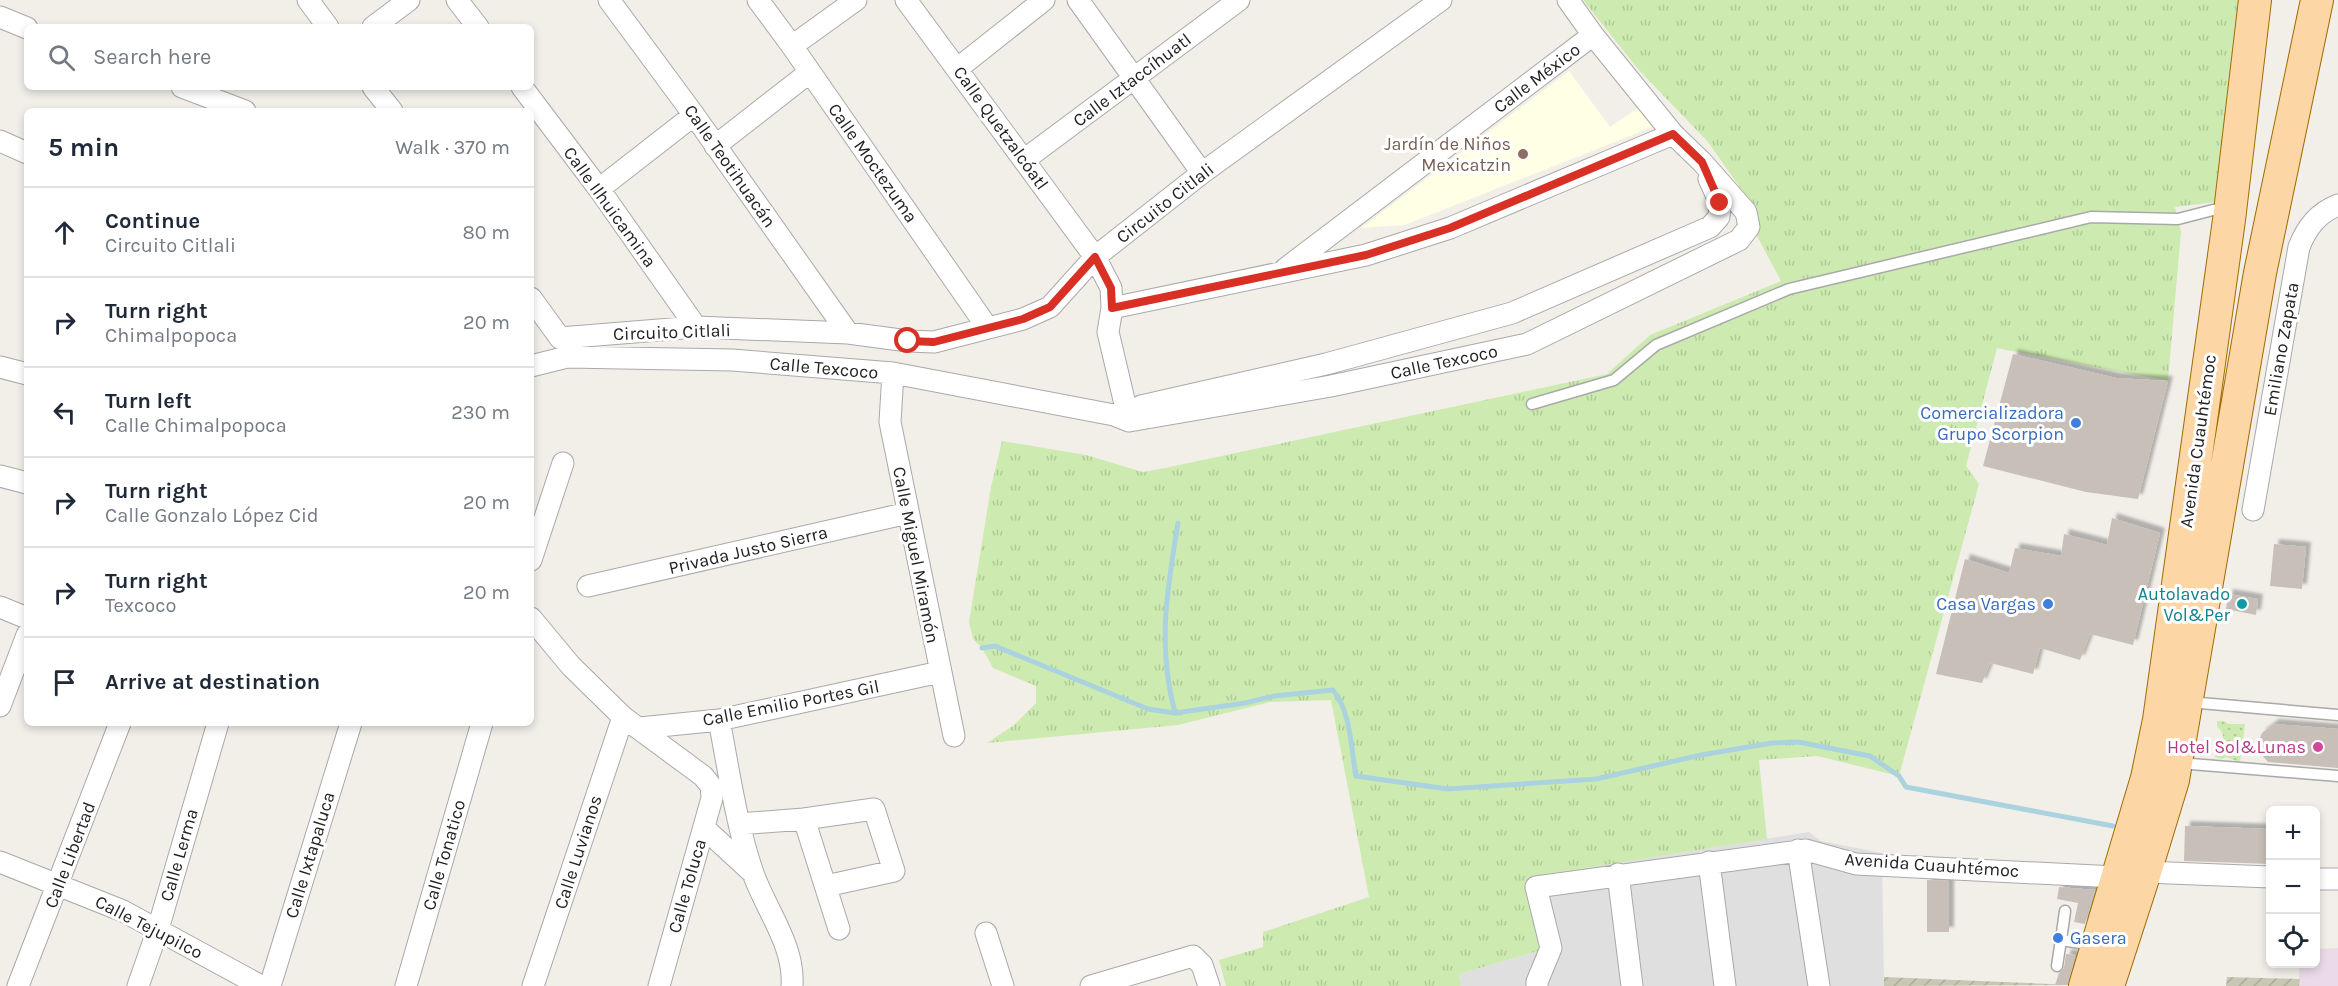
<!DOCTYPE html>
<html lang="en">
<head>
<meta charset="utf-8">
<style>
  body { margin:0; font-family:Karla,sans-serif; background:#f6f6f7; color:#1f2937 }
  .controls { position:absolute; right:18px; bottom:18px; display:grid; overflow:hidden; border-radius:9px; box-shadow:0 3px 9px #0003 }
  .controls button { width:54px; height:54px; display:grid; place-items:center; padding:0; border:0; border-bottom:2px solid #e0e1e3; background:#fff; color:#1f2937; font:30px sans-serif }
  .stop { position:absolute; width:18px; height:18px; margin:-14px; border:4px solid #d93025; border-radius:50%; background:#fff }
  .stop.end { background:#d93025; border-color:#fff; box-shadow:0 2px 6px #0008 }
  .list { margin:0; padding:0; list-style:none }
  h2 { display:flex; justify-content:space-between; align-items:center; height:78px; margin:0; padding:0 24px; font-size:26px }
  h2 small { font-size:20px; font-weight:400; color:#747a83 }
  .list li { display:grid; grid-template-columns:39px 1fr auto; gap:18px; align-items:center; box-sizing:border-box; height:90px; padding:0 24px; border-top:2px solid #e0e1e3 }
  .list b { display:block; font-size:22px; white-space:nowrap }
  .list p { margin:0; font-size:20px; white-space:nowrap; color:#747a83 }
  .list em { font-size:20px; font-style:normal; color:#747a83 }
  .icon { flex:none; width:33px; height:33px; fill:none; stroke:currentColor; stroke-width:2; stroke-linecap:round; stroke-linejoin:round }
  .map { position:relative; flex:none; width:2338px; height:986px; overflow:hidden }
  .search { position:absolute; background:#fff; box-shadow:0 3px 9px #0003; left:24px; top:24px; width:510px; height:66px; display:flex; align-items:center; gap:15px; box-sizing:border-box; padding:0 21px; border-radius:9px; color:#747a83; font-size:22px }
  .panel { position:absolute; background:#fff; box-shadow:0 3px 9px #0003; left:24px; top:108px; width:510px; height:618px; border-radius:9px }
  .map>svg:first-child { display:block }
  .residential { fill:#e0dfdf }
  .industrial { fill:#ebdbe8 }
  .education { fill:#ffffe5 }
  .construction { fill:url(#construction-furrows) }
  .grass { fill:url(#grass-tufts) }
  .garden { fill:url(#garden-dots) }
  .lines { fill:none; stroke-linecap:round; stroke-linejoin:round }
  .stream { stroke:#aad3df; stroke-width:5 }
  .building { fill:#c7bfb8; filter:url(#shadow) }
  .service-casing { stroke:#a9a9a9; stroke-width:13 }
  .minor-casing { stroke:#a9a9a9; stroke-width:23 }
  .primary-casing { stroke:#a06b00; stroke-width:34 }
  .service { stroke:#fff; stroke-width:10 }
  .minor { stroke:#fff; stroke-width:21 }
  .primary { stroke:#fcd6a4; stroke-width:32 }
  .route { stroke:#d93025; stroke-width:8 }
  .education-dot { fill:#8d6e63; stroke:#fff; stroke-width:2 }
  .shop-dot { fill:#3f7fe0; stroke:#fff; stroke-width:2 }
  .culture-dot { fill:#0f9aa8; stroke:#fff; stroke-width:2 }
  .hotel-dot { fill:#d1479c; stroke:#fff; stroke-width:2 }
  .labels { text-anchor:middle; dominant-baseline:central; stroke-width:6; stroke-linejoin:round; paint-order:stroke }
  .street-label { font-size:18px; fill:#222; stroke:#fff }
  .education-label { font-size:18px; fill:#785e54; stroke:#fff; text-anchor:end }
  .shop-label { font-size:18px; fill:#366cbe; stroke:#fff; text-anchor:end }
  .culture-label { font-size:18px; fill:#0d838f; stroke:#fff; text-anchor:end }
  .hotel-label { font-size:18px; fill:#b23c85; stroke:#fff; text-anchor:end }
</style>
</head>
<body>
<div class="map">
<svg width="2338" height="986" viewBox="0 0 2338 986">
  <defs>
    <pattern id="construction-furrows" width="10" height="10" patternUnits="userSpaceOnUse" patternTransform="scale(1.5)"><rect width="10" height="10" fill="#c7c7b4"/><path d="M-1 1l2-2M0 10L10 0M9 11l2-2" fill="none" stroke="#abab9a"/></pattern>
    <pattern id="grass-tufts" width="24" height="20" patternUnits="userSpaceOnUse" patternTransform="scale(1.5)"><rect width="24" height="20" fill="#cdebb0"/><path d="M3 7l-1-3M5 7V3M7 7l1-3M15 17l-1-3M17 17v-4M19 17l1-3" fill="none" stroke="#b0c997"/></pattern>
    <pattern id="garden-dots" width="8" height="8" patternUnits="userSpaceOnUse" patternTransform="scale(1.5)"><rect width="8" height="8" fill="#cdebb0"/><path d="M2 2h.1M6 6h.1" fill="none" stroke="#b0c997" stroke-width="1.8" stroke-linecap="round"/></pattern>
    <filter id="shadow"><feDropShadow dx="5" dy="-5" stdDeviation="1.5" flood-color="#0004"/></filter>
  </defs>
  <rect width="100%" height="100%" fill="#f2efe9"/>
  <!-- residential -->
  <path class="residential" d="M1809,832L1821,841L1882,853L1884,986H1461L1459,974L1546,949L1529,877Z"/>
  <!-- industrial -->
  <path class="industrial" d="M2338,948V986H2299V964H2316V949Z"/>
  <!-- education -->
  <path class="education" d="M1569,71L1610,127L1641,106L1655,126L1405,225L1361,228Z"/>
  <!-- construction -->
  <path class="construction" d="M1884,977L2073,985L1884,986Z
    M2227,977L2300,979L2299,986H2226Z"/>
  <!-- grass -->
  <path class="grass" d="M1583,0H2240L2216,202L2175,207L2181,232L2168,381L1997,348L1966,466L1979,484L1899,776L1817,756L1759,760L1767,839L1529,877L1546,949L1459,974L1461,986H1226L1219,960L1263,947V932L1369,897L1331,700L1270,702L1178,725L987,743L1014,725L1036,703V686L993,668L982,648L973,639L969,622L991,487L1002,441L1086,455L1143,472L1165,468L1607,374L1650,335L1781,281L1757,236L1756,210L1708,142L1638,69Z"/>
  <!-- garden -->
  <path class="garden" d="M2217,721H2224L2229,724H2245L2240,763L2226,757L2221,759L2215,757C2215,750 2223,744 2223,734L2217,726Z"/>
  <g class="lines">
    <!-- stream -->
    <path class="stream" d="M982,648L995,646L1148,709L1175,713L1245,703L1274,696L1333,690C1351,712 1351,749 1356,776L1448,789L1596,779L1701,755L1772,743L1798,742L1870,756L1899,776L1906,787L2113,826
      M1175,713C1157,646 1167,590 1178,523"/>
  </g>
  <!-- building -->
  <path class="building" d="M2013,354L2116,378L2168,381L2138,499L2086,492L1983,466Z
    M2112,518L2160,533L2133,645L2090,634L2080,660L2040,648L2033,674L1990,663L1982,683L1936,674L1965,559L2009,573L2015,548L2061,556L2064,534L2107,545Z
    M2274,544L2306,547L2302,589L2270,586Z
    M2228,594L2258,599L2256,615L2226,609Z
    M2274,724L2338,729V768L2268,762L2261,754L2258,743L2262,733Z
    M2185,826L2271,829V864L2184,861Z
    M1927,880L1949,881V932H1927Z
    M2059,887L2095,890L2085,924L2074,922L2078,903L2057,899Z
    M2066,954L2075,955L2068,985H2055L2059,973L2064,968Z"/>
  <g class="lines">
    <!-- service casing -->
    <g class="service-casing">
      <path id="service" d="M1532,404L1614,380L1656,345L1789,289L2091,217L2178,219L2213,210H2227
        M2189,702L2338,715
        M2179,763L2338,776
        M2065,911L2061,940L2094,945
        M2057,966L2061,940"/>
    </g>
    <!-- minor casing -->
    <g class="minor-casing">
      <path id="minor" d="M308,0L328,27
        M457,0L478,27
        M609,0L694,115L848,333
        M758,0L792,46L987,327
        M906,0L1095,257L1111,288L1112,308
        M1078,0L1202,173
        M0,17L27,28
        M373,27L409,0
        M792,46L856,0
        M957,69L1044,0
        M182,87L245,111
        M373,87L392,111
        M522,87L599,189L696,327
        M0,141L27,153
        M715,146L810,72
        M1024,160L1239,0
        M599,189L694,115
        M1285,269L1593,35
        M531,298L560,338L696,327L848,333L908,341L934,342L1023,319L1050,307L1095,257L1202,173L1441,0
        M531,366L567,357L732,360L893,373L1114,415L1129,421L1331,386L1527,344L1739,240L1749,227L1746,212L1702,162L1673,134L1593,35L1568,0
        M0,367L27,374
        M893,373L890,422L954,736
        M1141,406L1326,364L1512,313L1710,227L1719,217L1720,203L1709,179
        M1129,421L1108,332L1112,308L1366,255L1450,228L1673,134
        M0,476L27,483
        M2253,510L2299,247C2307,227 2318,213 2338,205
        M531,560L563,463
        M588,586L908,513
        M0,607L27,618
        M531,618L571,666L623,717L703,776L711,786L712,798L659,986
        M0,706L27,635
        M719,720C729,771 736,824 753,873C766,910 795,946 792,986
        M640,728L719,720L940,672
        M804,819L839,929
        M739,824L804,819L874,809L894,871L826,886
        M704,828L753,873
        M1798,850L1819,986
        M0,862L123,911L261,986
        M1709,862L1725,986
        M2145,872L2270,877
        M1618,874L1632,986
        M2316,879H2338
        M986,933L1003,986
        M18,986L120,723
        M138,986L158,929L218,723
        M270,986L351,723
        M406,986L482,723
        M533,986L623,717
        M1091,986L1193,956L1202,965L1209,986
        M1537,986V982L1551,948L1536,887L1806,850L1856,864L2116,877"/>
    </g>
    <!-- primary casing -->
    <g class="primary-casing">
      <path id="primary" d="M2085,986L2147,778L2159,720L2229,220L2255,0
        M2108,986L2145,872L2173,780L2260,273L2317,0"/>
    </g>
    <!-- service -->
    <use href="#service" class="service"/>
    <!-- minor -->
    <use href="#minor" class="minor"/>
    <!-- primary -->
    <use href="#primary" class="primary"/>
  </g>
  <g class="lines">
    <!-- route -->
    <path class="route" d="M908,341L934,342L1023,319L1050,307L1095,257L1111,288L1112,308L1366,255L1450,228L1673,134L1702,162L1720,203"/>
  </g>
  <!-- markers -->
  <circle class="education-dot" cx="1523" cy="154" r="6"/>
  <g class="shop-dot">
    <circle cx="2076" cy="423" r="6"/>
    <circle cx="2048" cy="604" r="6"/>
    <circle cx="2058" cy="938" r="6"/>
  </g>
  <circle class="culture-dot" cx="2242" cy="604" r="6"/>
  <circle class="hotel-dot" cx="2318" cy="747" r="6"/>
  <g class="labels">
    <!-- street labels -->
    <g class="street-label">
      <text transform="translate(1537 78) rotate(-37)">Calle México</text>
      <text transform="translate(1132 80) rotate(-37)">Calle Iztaccíhuatl</text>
      <text transform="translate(1001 128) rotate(54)">Calle Quetzalcóatl</text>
      <text transform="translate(873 163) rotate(55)">Calle Moctezuma</text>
      <text transform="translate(730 166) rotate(55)">Calle Teotihuacán</text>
      <text transform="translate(1165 203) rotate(-38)">Circuito Citlali</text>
      <text transform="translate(610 207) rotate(54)">Calle Ilhuicamina</text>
      <text transform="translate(672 332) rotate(-2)">Circuito Citlali</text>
      <text transform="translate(2281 349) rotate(-80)">Emiliano Zapata</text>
      <text transform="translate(1444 362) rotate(-12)">Calle Texcoco</text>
      <text transform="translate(824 368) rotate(5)">Calle Texcoco</text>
      <text transform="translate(2198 441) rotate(-82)">Avenida Cuauhtémoc</text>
      <text transform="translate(748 550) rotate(-13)">Privada Justo Sierra</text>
      <text transform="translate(916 555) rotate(79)">Calle Miguel Miramón</text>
      <text transform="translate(791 703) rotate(-11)">Calle Emilio Portes Gil</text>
      <text transform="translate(578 852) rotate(-72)">Calle Luvianos</text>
      <text transform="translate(70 855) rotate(-69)">Calle Libertad</text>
      <text transform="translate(179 855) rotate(-74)">Calle Lerma</text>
      <text transform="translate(310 855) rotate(-73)">Calle Ixtapaluca</text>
      <text transform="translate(444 855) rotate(-74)">Calle Tonatico</text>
      <text transform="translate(1932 865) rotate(4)">Avenida Cuauhtémoc</text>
      <text transform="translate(687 886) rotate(-74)">Calle Toluca</text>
      <text transform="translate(149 927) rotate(27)">Calle Tejupilco</text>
    </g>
    <!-- education labels -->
    <g class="education-label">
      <text x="1511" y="144">Jardín de Niños<tspan x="1511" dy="21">Mexicatzin</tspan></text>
    </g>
    <!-- shop labels -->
    <g class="shop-label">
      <text x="2064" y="413">Comercializadora<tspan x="2064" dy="21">Grupo Scorpion</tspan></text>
      <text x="2036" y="604">Casa Vargas</text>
      <text x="2070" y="938" text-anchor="start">Gasera</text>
    </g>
    <!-- culture labels -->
    <g class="culture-label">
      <text x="2230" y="594">Autolavado<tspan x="2230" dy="21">Vol&amp;Per</tspan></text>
    </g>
    <!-- hotel labels -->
    <g class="hotel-label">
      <text x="2306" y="747">Hotel Sol&amp;Lunas</text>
    </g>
  </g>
</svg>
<div class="controls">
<button>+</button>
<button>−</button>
<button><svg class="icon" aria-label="locate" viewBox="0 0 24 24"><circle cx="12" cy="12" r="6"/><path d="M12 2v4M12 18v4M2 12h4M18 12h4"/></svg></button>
</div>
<div class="stop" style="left:908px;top:341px"></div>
<div class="stop end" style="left:1720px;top:203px"></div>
<div class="search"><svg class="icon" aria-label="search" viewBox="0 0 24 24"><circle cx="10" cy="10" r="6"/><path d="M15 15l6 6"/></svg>Search here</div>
<section class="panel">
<h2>5 min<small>Walk · 370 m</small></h2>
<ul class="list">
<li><svg class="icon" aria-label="ahead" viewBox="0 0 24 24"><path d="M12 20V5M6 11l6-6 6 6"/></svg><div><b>Continue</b><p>Circuito Citlali</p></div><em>80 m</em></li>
<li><svg class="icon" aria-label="right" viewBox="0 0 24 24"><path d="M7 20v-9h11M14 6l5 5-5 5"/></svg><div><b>Turn right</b><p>Chimalpopoca</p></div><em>20 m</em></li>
<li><svg class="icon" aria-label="left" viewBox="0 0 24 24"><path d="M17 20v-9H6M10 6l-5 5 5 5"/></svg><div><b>Turn left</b><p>Calle Chimalpopoca</p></div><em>230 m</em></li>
<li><svg class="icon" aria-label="right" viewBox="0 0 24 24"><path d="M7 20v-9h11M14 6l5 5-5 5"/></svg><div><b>Turn right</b><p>Calle Gonzalo López Cid</p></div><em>20 m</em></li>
<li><svg class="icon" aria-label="right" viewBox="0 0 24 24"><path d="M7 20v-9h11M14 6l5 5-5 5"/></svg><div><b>Turn right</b><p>Texcoco</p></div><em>20 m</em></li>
<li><svg class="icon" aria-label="arrive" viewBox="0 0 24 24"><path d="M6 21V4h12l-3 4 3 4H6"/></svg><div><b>Arrive at destination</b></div></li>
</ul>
</section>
</div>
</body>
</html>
